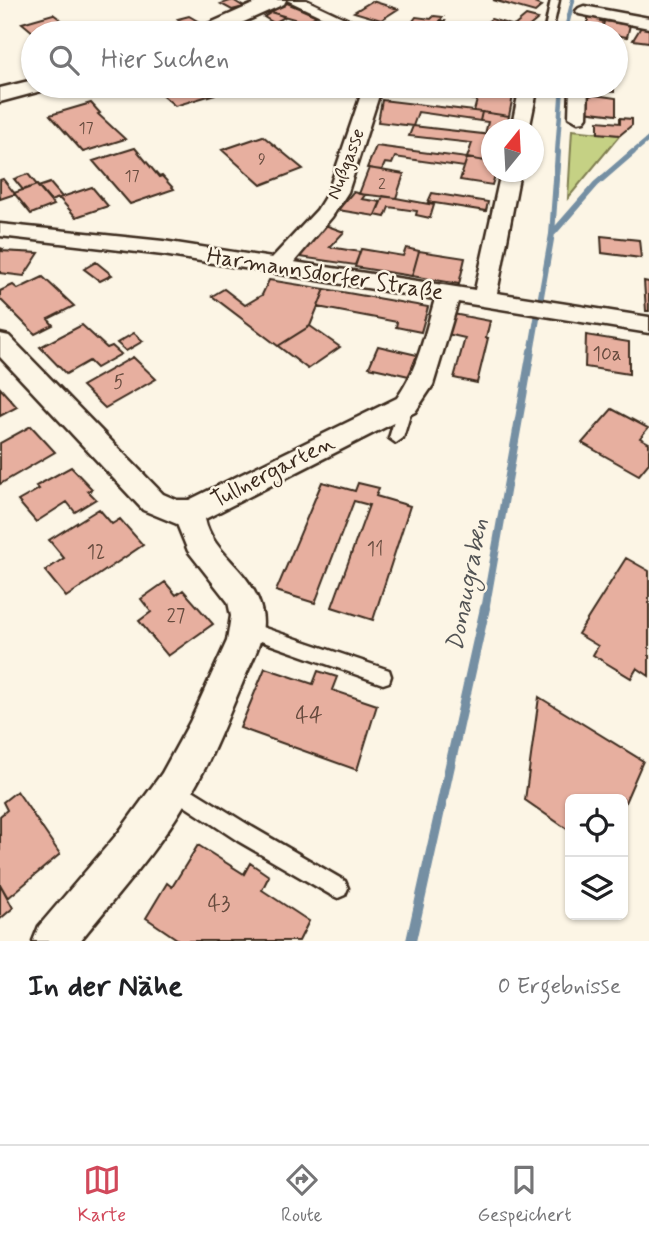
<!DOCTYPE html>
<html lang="de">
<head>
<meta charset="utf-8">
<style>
  body { margin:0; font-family:Mynerve,sans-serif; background:#f2f2f2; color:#202124 }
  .controls { position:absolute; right:21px; bottom:21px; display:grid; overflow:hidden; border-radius:10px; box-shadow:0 2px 5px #0004 }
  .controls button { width:63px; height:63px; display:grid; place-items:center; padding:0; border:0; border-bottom:2px solid #e0e0e0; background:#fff; color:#202124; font:35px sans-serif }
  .compass { position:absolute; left:481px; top:119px; width:63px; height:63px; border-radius:50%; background:#fff; box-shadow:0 2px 5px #0004; rotate:18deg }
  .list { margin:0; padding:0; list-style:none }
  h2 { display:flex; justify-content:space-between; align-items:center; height:91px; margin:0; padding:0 28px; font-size:30px }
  h2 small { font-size:23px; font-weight:400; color:#757577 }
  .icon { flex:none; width:38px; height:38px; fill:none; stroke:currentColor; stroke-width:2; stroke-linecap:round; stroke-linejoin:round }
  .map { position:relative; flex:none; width:649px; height:941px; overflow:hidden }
  .search { position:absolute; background:#fff; box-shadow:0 2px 5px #0004; left:21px; right:21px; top:21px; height:77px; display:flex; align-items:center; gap:18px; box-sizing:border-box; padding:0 24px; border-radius:38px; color:#757577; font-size:26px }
  .sheet { height:203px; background:#fff }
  nav { display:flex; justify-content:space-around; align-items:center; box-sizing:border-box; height:98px; border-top:2px solid #e0e0e0; background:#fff; font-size:19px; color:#757577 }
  nav a { display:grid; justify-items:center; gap:4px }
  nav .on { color:#d1495b }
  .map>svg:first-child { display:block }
  .green { fill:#c5d184; stroke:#807e51; stroke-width:2 }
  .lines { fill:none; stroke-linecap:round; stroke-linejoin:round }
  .stream-far3 { stroke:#758fa3; stroke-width:4.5 }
  .stream-far2 { stroke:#758fa3; stroke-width:6 }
  .stream-far1 { stroke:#758fa3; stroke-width:8 }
  .stream { stroke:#758fa3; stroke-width:10 }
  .building { fill:#e7af9f; stroke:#3b2a1e; stroke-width:2 }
  .service-casing { stroke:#3b2a1e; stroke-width:5 }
  .minor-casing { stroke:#3b2a1e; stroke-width:5 }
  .tertiary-casing { stroke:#3b2a1e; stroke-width:5 }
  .service { fill:#fcf5e5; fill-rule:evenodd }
  .minor { fill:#fcf5e5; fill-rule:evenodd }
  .tertiary { fill:#fcf5e5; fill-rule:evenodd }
  .labels { text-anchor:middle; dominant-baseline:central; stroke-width:5; stroke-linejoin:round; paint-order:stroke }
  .far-number-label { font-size:16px; fill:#664b3e }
  .far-street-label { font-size:19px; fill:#3b2a1e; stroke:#fcf5e5 }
  .number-label { font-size:19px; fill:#664b3e }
  .street-label { font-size:23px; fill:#3b2a1e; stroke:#fcf5e5 }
  .near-number-label { font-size:23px; fill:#664b3e }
  .water-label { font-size:24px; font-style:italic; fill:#535455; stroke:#fcf5e5 }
</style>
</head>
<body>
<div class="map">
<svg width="649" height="941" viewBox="0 0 649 941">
  <rect width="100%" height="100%" fill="#fcf5e5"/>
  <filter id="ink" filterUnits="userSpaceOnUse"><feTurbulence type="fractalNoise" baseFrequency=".0143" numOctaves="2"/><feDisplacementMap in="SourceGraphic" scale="14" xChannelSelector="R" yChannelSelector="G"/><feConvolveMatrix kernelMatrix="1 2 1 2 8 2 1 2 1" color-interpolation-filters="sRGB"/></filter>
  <g filter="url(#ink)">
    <!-- green -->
    <path class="green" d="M572,130L620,135L568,198Z"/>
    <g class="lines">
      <!-- stream-far3 -->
      <path class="stream-far3" d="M565,33L573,0
        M557,154L562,86
        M631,154L649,139"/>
      <!-- stream-far2 -->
      <path class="stream-far2" d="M554,232L596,184L633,152
        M531,353L552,234L558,152"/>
      <!-- stream-far1 -->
      <path class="stream-far1" d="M485,610L531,351"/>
      <!-- stream -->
      <path class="stream" d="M411,941L485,608"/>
    </g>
    <!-- building -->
    <path class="building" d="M233,0L244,7L232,10L221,4Z
      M493,0H535L540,1L536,4L542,6L535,12Z
      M372,1L398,9L381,20L354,12Z
      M287,3L317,16L304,22L270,12Z
      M272,12L285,17L274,23L264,17Z
      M53,14L68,25L34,33L22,23Z
      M588,15L601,17L600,21L604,22L601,33L588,31Z
      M189,16L201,23L190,27L178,19Z
      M434,16L443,17L440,21H445L439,30L410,25L416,17L431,19Z
      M526,16L538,19L526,29L514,26Z
      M491,19L528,30L527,33H503L493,28L487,33H473Z
      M604,21L630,25L627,37L601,33Z
      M301,26L313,33H291L287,30Z
      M641,27L649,28V42L633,40Z
      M152,86H206L215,94L175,106Z
      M418,86L513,96L509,116L474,111L477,100L416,92Z
      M497,86H515L513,96L495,93Z
      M586,86H614V92L586,90Z
      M594,95L616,98V115L584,111V97Z
      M382,100L474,111L482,112L480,121L418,112L413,126L378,122Z
      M91,103L100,113L98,114L125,139L83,152L50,115Z
      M482,112L509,116L506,130H491V135L485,134L488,122L480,121Z
      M620,118L632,119V125L620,135L598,133V121L620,123Z
      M413,126L491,135V162L467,158L472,143L409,136Z
      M263,136L303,169L261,185L222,150Z
      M376,146L467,158L464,167L395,157L392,164L385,163L382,170L367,168Z
      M135,148L159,177L162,176L174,189L130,204L93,161Z
      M467,158L491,162V172H496L492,185L460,180Z
      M369,168L404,174L396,198L359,194Z
      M28,174L37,185L23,190L14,179Z
      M3,179L15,194L0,199V180Z
      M50,183L62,197L50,201L38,187Z
      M37,185L54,205L31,214L14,193Z
      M92,187L108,206L76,217L59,198Z
      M353,192L365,195L362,199L381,202L375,216L338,210Z
      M432,193L488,202L486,211L428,202Z
      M383,196L396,198L434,205L430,218L416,215L417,211L389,207L385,217L375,215Z
      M325,225L344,232L330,247L360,252L355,265L300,257L306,245Z
      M601,236L639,240L641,258L602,253Z
      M0,248L3,249L1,251L39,253L24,276L0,273Z
      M406,248L419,251L412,276L355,267L361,249L403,256Z
      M419,251L465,258L459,284L412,276Z
      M96,262L112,275L100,281L84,269Z
      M43,277L74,306L48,319L53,325L35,334L0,299V291L13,285L18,289Z
      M269,280L325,289L310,326L278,346L212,296L224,289L245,305L262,295Z
      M644,281L649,282V311H646Z
      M325,289L428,307L421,332L396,327L397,322L318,307Z
      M453,314L490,321L486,338H488L477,383L454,378L465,338L447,334Z
      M82,325L107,348L112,346L121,354L96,368L89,361L66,374L40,347Z
      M310,326L340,347L308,369L278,346Z
      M134,333L143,341L126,351L117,343Z
      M586,335L629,342V374L585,367Z
      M378,346L417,355L409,376L369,367Z
      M133,357L156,379L105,408L82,386Z
      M0,388L17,407L0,416Z
      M612,409L648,428L640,438L649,443V463L639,475L582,443Z
      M31,426L55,452L0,484V443Z
      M71,467L92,489L88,491L96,499L75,512L67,502L36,522L18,501L39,489L36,486Z
      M322,482L355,491L358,483L379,488L376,496L410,506L373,620L332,607L369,505L354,501L315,603L276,591Z
      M99,509L112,524L120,519L143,545L66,597L45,571L64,558L49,540Z
      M626,558L649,571V676L637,668L631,678L593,655L598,646L578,634Z
      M165,582L176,595L183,590L213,624L168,656L139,621L151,612L141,599Z
      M265,668L313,684L318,671L337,677L332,690L377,705L357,770L240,728Z
      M539,697L643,761L623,807V799H570V831L525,800Z
      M17,791L60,854L8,898L0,884V816L7,810L3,802Z
      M198,845L244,874L250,863L269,876L262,890L309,921L299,941H180L146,918L167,883L172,887Z
      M0,884L13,908L0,919Z"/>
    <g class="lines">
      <!-- service casing -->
      <g class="service-casing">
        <path id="service" d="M551,0H559L552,33H544Z
          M69,86H78L85,93L78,95Z
          M406,400L413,405L403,438L396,443L389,438L399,405Z
          M247,622L383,668L389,670L391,676L389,682L383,684L241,634L239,629L241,624Z
          M175,779L252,827L345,881L348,888L345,895L338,898L331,895L238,841L168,795L166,788L168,781Z"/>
      </g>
      <!-- minor casing -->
      <g class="minor-casing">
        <path id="minor" d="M287,0H306L376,33H356Z
          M584,6L649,18V28L579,14L576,11L579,8Z
          M364,86H382L348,192L332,217L294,262L475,290L501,172H520L497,293L649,317V333L458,302L433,385L415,412L205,519C212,555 254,570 262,613C267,637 251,662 242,684C225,723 210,764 187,800C157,851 117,895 80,941H33L39,926L119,832L162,773L190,722L227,641L231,616L228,602L188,551L177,524L143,510L0,357V334L9,336L163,494L177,500H189L397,398C418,369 425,333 435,299L163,255L0,236V224L163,241L272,258L317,210L328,192Z
          M520,86H538L529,130H511Z
          M570,86H588L587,117L584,121L578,122L569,117Z"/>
      </g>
      <!-- tertiary casing -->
      <g class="tertiary-casing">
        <path id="tertiary" d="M262,0H286L284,4L219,33H194L197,29Z
          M33,80V86H44L41,91L0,102V88Z"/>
      </g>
      <!-- service -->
      <use href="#service" class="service"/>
      <!-- minor -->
      <use href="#minor" class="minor"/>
      <!-- tertiary -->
      <use href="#tertiary" class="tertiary"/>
    </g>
  </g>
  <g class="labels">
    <!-- far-number labels -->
    <g class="far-number-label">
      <text x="86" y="128">17</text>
      <text x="262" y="159">9</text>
      <text x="132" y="176">17</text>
      <text x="382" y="184">2</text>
    </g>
    <!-- far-street labels -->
    <g class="far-street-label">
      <text transform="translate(346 164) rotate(-69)">Nußgasse</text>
    </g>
    <!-- number labels -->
    <g class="number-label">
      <text x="607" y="354">10a</text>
      <text x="119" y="382">5</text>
      <text x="375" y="549">11</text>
      <text x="96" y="552">12</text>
      <text x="176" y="616">27</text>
    </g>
    <!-- street labels -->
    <g class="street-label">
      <text transform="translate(325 275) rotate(9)">Harmannsdorfer Straße</text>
      <text transform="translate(273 472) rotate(-27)">Tullnergarten</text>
    </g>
    <!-- near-number labels -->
    <g class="near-number-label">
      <text x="309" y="716">44</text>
      <text x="219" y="904">43</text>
    </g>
    <!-- water labels -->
    <g class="water-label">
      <text transform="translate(468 585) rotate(-79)">Donaugraben</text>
    </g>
  </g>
</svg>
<div class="controls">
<button><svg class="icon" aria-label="locate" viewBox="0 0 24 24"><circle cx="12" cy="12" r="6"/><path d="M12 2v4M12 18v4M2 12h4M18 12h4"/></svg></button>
<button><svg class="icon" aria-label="layers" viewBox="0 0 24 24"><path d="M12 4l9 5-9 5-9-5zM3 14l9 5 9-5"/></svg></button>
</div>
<svg class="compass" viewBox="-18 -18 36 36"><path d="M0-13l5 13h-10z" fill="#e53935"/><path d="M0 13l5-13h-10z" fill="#757577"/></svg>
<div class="search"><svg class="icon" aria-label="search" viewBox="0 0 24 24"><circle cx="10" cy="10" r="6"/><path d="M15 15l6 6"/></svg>Hier suchen</div>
</div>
<section class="sheet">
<h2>In der Nähe<small>0 Ergebnisse</small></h2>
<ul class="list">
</ul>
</section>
<nav>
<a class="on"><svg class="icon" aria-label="map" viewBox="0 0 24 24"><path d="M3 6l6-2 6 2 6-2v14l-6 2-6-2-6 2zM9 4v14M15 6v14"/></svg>Karte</a>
<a><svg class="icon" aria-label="directions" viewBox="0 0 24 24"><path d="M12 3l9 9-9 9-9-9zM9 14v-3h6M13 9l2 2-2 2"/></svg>Route</a>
<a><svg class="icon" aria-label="saved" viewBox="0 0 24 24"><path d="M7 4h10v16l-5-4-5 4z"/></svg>Gespeichert</a>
</nav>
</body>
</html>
